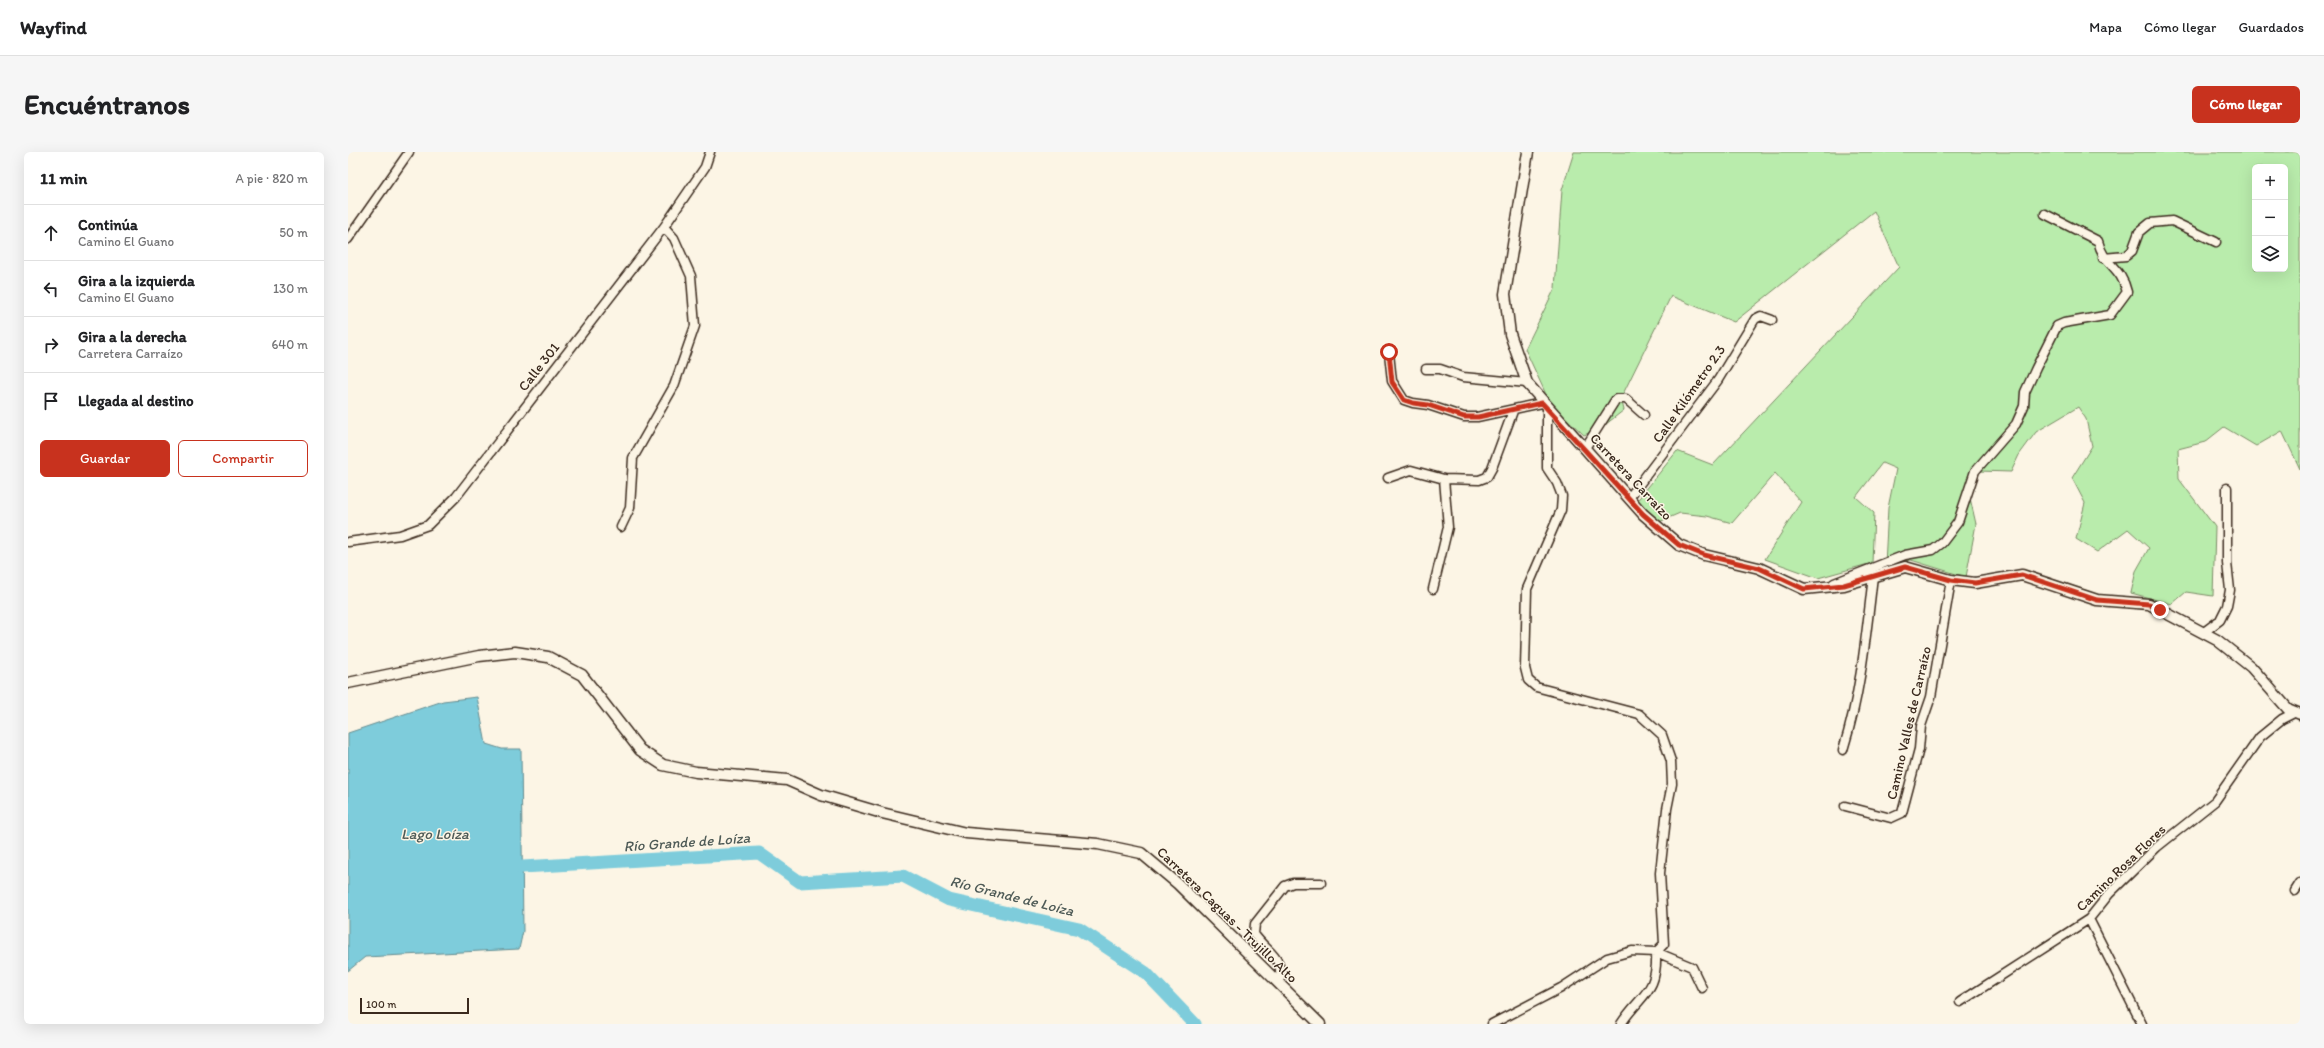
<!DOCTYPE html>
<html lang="es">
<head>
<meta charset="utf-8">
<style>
  body { margin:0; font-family:Itim,sans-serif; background:#f6f6f6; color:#202124 }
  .controls { position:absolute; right:12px; top:12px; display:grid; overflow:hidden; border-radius:6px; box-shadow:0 4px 16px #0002 }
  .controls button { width:36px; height:36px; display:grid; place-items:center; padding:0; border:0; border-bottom:1px solid #e0e0e0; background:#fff; color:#202124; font:20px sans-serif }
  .scale { position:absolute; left:12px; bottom:10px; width:109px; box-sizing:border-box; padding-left:4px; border:2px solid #3b2a1e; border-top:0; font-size:11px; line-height:14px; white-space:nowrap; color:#3b2a1e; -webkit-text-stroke:3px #fcf5e5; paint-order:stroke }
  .stop { position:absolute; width:12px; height:12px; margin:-9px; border:3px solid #c8321e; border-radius:50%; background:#fff }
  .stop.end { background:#c8321e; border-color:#fff; box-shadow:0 1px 4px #0008 }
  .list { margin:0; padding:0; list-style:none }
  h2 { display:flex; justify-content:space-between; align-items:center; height:52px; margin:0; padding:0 16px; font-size:17px }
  h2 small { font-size:13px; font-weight:400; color:#757577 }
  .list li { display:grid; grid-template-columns:26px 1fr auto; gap:12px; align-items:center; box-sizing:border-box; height:56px; padding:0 16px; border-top:1px solid #e0e0e0 }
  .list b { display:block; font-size:15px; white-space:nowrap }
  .list p { margin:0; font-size:13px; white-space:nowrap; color:#757577 }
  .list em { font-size:13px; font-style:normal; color:#757577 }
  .actions { display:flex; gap:8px; padding:12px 16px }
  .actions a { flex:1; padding:9px 0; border:1px solid #c8321e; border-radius:6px; text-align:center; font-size:14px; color:#c8321e }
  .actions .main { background:#c8321e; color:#fff }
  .icon { flex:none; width:22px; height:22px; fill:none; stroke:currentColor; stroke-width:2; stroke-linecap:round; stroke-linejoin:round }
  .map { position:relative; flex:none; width:1952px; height:872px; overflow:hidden; border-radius:6px }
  header { display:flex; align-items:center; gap:24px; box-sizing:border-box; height:56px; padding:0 20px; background:#fff; border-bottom:1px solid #e0e0e0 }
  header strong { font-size:19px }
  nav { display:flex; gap:22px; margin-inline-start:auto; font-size:14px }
  .intro { display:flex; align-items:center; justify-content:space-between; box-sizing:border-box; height:96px; padding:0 24px }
  h1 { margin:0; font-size:28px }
  .button { padding:10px 18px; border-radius:6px; background:#c8321e; color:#fff; font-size:14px; font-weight:700 }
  main { display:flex; gap:24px; padding:0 24px }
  aside { flex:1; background:#fff; border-radius:6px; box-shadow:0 4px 16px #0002 }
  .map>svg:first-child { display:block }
  .green { fill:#b9ecac; stroke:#7a8b65; fill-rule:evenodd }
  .water { fill:#7eccdb; stroke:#638b8f }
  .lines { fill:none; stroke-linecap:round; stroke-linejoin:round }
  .river { stroke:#7eccdb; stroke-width:13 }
  .minor-casing { stroke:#3b2a1e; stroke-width:11 }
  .tertiary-casing { stroke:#3b2a1e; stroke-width:13 }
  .minor { stroke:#fcf5e5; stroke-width:8 }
  .tertiary { stroke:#fcf5e5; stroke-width:10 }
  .route { stroke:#c8321e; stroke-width:5 }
  .labels { text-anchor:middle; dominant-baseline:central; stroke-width:3; stroke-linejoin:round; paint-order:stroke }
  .street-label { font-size:14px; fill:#3b2a1e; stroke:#fcf5e5 }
  .water-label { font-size:15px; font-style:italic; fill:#4f5b57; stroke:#fcf5e5 }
</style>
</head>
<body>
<header>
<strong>Wayfind</strong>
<nav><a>Mapa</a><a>Cómo llegar</a><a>Guardados</a></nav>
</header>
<div class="intro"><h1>Encuéntranos</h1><a class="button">Cómo llegar</a></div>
<main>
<aside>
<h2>11 min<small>A pie · 820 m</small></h2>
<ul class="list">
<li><svg class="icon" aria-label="ahead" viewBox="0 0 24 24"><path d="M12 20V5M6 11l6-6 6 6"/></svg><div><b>Continúa</b><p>Camino El Guano</p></div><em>50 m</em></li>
<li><svg class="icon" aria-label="left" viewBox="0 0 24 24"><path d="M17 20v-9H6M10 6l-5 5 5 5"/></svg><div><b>Gira a la izquierda</b><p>Camino El Guano</p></div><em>130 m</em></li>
<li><svg class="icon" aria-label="right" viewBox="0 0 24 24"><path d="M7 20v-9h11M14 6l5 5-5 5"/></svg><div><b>Gira a la derecha</b><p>Carretera Carraízo</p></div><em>640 m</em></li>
<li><svg class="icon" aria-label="arrive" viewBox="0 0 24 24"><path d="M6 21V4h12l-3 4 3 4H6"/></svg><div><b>Llegada al destino</b></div></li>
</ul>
<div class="actions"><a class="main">Guardar</a><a>Compartir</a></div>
</aside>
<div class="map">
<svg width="1952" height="872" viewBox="0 0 1952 872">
  <rect width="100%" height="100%" fill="#fcf5e5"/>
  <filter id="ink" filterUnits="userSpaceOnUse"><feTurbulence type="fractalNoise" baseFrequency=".025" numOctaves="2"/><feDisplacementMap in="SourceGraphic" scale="8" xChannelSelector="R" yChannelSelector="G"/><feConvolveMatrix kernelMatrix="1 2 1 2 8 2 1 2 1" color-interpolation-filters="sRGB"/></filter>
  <g filter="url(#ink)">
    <!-- green -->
    <path class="green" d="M1226,0H1952V317L1934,279L1908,294L1876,275L1857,290L1830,297L1831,327L1867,375L1865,444L1838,440L1824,452L1783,441L1788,419L1801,396L1780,377L1749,400L1728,387L1737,351L1724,326L1744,294L1738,267L1730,255L1688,280L1671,303L1663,320L1631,319L1619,333L1628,372L1618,425L1563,408L1537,412L1540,356L1548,317L1534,311L1508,345L1526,361L1524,411L1470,426L1417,407L1453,350L1427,321L1384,371L1359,364L1332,361L1311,370L1288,350L1329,299L1365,313L1551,115L1526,59L1386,170L1323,144L1273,246L1276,258L1253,276L1236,283L1202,251L1177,197L1207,136L1214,38ZM1907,15H1937V117H1907Z"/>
    <!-- water -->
    <path class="water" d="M129,545L138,592L154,597H173L175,779L171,797L17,805L0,819V581L95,549Z"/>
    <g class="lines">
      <!-- river -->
      <path class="river" d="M158,716L411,701L452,730L555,724L601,748L731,777L798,821L847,872"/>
      <!-- minor casing -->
      <g class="minor-casing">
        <path id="minor" d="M0,87L61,0
          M1755,106L1778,104L1784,99L1791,80L1802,71L1824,69L1868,90
          M1041,201L1044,229L1056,248L1065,251L1080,253L1116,265H1129L1194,251
          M1078,217H1092L1115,225L1179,231
          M1199,256V316L1209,331L1214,344L1213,358L1179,437L1177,516L1180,528L1188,535L1291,562L1314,583L1323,609L1324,632L1319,657L1312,721L1316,792L1308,800
          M1237,296L1268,247H1278L1296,263
          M1040,326L1063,318L1096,327L1131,328L1139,325L1144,316L1165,259
          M1281,346L1370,228L1407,167L1413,164L1424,168
          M273,375L282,356L285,306L326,234L347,174L343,124L326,86L316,75
          M0,390L52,383L80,373L108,345L316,75L357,15L362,0
          M1486,431L1557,403L1585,398L1594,391L1610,370L1627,319L1668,272L1676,254L1677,240L1688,216L1709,174L1716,171L1762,163L1779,140C1773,114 1756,114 1750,89L1697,62
          M1085,437L1100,375L1096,327
          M1856,480L1872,468L1879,454L1882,438L1879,411V336
          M1495,598C1513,540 1518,484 1525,424
          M1497,654L1543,666L1554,661L1571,597L1573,574L1583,545L1603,428
          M1947,739L1952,731
          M1741,767L1794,872
          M932,833C935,802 922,804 906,782L907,772L937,734L945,731H973
          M1612,850L1741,767L1761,742L1809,695L1867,649L1912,585L1934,567L1948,560
          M1144,872L1213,836L1259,806L1284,799L1308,800L1344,815L1354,836
          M1273,872C1293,841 1310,842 1308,800"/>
      </g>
      <!-- tertiary casing -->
      <g class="tertiary-casing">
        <path id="tertiary" d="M1180,0L1157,142L1162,182L1179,231L1295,362L1331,393L1356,403L1411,416L1456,437L1496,433L1557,415L1603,428L1627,431L1674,423L1749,448L1801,452L1869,488L1903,515L1940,557L1952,562
          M0,531L131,504L167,500L200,505L234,523L292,598L315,613L348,620L439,628L473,643L534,661L618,681L750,692L793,701L830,732L972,872"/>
      </g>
      <!-- minor -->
      <use href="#minor" class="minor"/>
      <!-- tertiary -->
      <use href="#tertiary" class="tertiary"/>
    </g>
  </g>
  <g class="lines" filter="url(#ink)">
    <!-- route -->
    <path class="route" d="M1041,200L1044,230L1056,248L1065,251L1080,253L1116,265H1130L1194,251L1295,362L1331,393L1356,403L1411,416L1456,437L1496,433L1557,415L1603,428L1627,431L1674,423L1749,448L1801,452L1812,458"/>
  </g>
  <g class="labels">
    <!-- street labels -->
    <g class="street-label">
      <text transform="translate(191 215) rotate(-52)">Calle 301</text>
      <text transform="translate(1341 242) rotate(-55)">Calle Kilómetro 2.3</text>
      <text transform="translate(1283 325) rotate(47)">Carretera Carraízo</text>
      <text transform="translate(1561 571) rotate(-77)">Camino Valles de Carraízo</text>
      <text transform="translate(1773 716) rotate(-44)">Camino Rosa Flores</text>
      <text transform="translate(879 763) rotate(44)">Carretera Caguas - Trujillo Alto</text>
    </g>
    <!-- water labels -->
    <g class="water-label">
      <text x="87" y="682">Lago Loíza</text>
      <text transform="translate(339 690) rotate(-4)">Río Grande de Loíza</text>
      <text transform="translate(664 744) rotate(14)">Río Grande de Loíza</text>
    </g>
  </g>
</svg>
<div class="controls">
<button>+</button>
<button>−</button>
<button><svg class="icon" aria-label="layers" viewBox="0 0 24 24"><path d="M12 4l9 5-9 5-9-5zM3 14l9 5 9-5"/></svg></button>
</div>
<div class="scale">100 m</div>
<div class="stop" style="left:1041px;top:200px"></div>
<div class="stop end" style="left:1812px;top:458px"></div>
</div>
</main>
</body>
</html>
